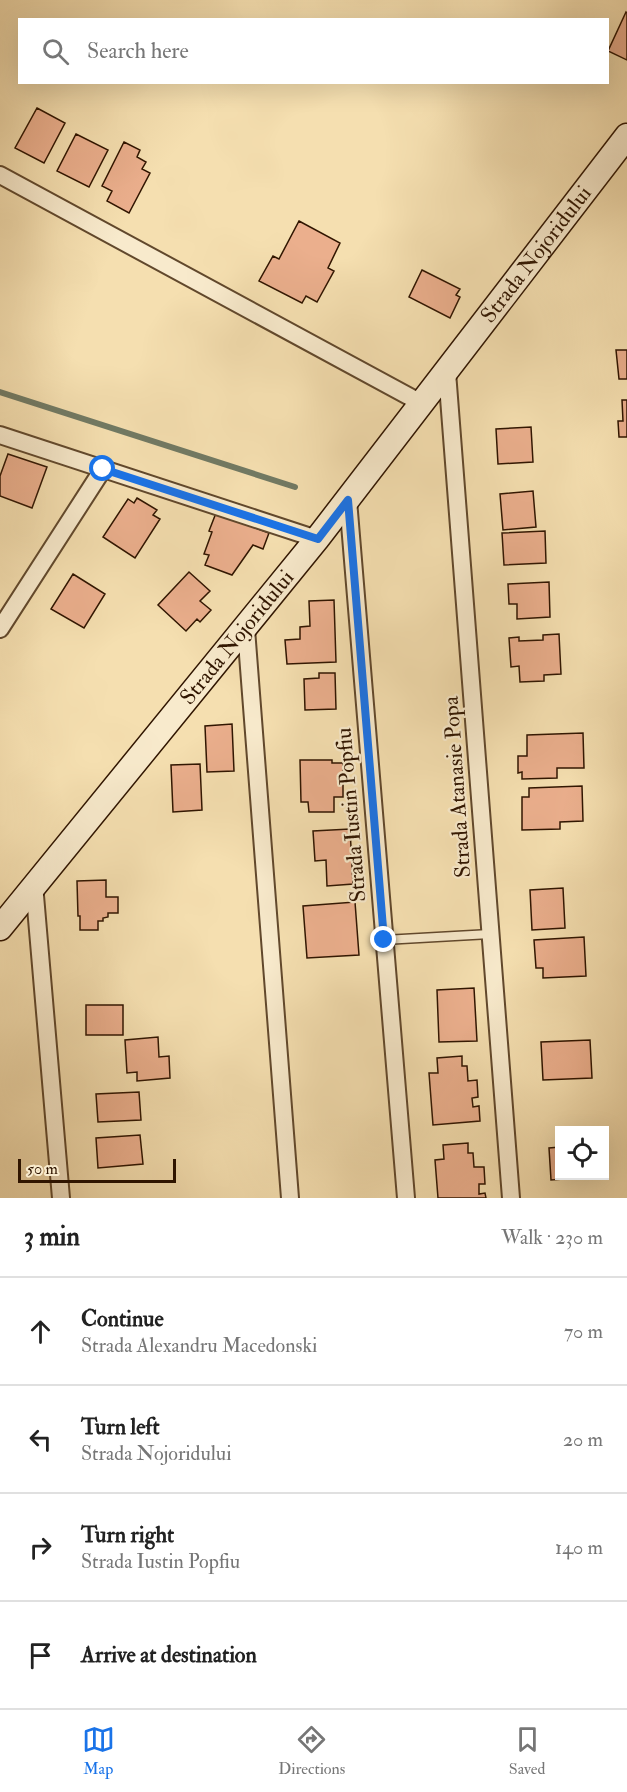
<!DOCTYPE html>
<html lang="en">
<head>
<meta charset="utf-8">
<style>
  body { margin:0; font-family:"IM FELL Double Pica",serif; background:#f2f2f2; color:#222 }
  .controls { position:absolute; right:18px; bottom:18px; display:grid; overflow:hidden; border-radius:0px; box-shadow:0 6px 24px #0002 }
  .controls button { width:54px; height:54px; display:grid; place-items:center; padding:0; border:0; border-bottom:2px solid #e0e0e0; background:#fff; color:#222; font:30px sans-serif }
  .scale { position:absolute; left:18px; bottom:15px; width:158px; box-sizing:border-box; padding-left:6px; border:3px solid #301500; border-top:0; font-size:16px; line-height:21px; white-space:nowrap; color:#301500; -webkit-text-stroke:4px #f8eacc; paint-order:stroke }
  .stop { position:absolute; width:18px; height:18px; margin:-14px; border:4px solid #1a73e8; border-radius:50%; background:#fff }
  .stop.end { background:#1a73e8; border-color:#fff; box-shadow:0 2px 6px #0008 }
  .list { margin:0; padding:0; list-style:none }
  h2 { display:flex; justify-content:space-between; align-items:center; height:78px; margin:0; padding:0 24px; font-size:26px }
  h2 small { font-size:20px; font-weight:400; color:#767676 }
  .list li { display:grid; grid-template-columns:39px 1fr auto; gap:18px; align-items:center; box-sizing:border-box; height:108px; padding:0 24px; border-top:2px solid #e0e0e0 }
  .list b { display:block; font-size:22px; white-space:nowrap }
  .list p { margin:0; font-size:20px; white-space:nowrap; color:#767676 }
  .list em { font-size:20px; font-style:normal; color:#767676 }
  .icon { flex:none; width:33px; height:33px; fill:none; stroke:currentColor; stroke-width:2; stroke-linecap:round; stroke-linejoin:round }
  .map { position:relative; flex:none; width:627px; height:1198px; overflow:hidden }
  .search { position:absolute; background:#fff; box-shadow:0 6px 24px #0002; left:18px; right:18px; top:18px; height:66px; display:flex; align-items:center; gap:15px; box-sizing:border-box; padding:0 21px; border-radius:0px; color:#767676; font-size:22px }
  .sheet { height:510px; background:#fff }
  nav { display:flex; justify-content:space-around; align-items:center; box-sizing:border-box; height:84px; border-top:2px solid #e0e0e0; background:#fff; font-size:16px; color:#767676 }
  nav a { display:grid; justify-items:center; gap:3px }
  nav .on { color:#1a73e8 }
  .map>svg:first-child { display:block }
  .lines { fill:none; stroke-linecap:round; stroke-linejoin:round }
  .stream { stroke:#717a64; stroke-width:6 }
  .building { fill:#ebaf8d; stroke:#301500; stroke-width:1.5 }
  .lane-casing { stroke:#61482c; stroke-width:11 }
  .street-casing { stroke:#61482c; stroke-width:20 }
  .secondary-casing { stroke:#301500; stroke-width:27 }
  .lane { stroke:#f8eacc; stroke-width:8 }
  .street { stroke:#f8eacc; stroke-width:16 }
  .secondary { stroke:#f8eacc; stroke-width:24 }
  .route { stroke:#1a73e8; stroke-width:8 }
  .labels { text-anchor:middle; dominant-baseline:central; stroke-width:4.5; stroke-linejoin:round; paint-order:stroke }
  .street-label { font-size:22px; fill:#301500; stroke:#f8eacc }
</style>
</head>
<body>
<div class="map">
<svg width="627" height="1198" viewBox="0 0 627 1198">
  <rect width="100%" height="100%" fill="#f5dfb0"/>
  <filter id="stains"><feTurbulence type="fractalNoise" baseFrequency=".00333" numOctaves="4"/><feColorMatrix values="0 0 0 0 .2 0 0 0 0 .09 0 0 0 0 .02 0 0 0 .5 -.17"/></filter>
  <radialGradient id="worn" r=".72"><stop offset=".6" stop-color="#630" stop-opacity="0"/><stop offset="1" stop-color="#630" stop-opacity=".3"/></radialGradient>
  <g class="lines">
    <!-- stream -->
    <path class="stream" d="M0,392L295,487"/>
  </g>
  <!-- building -->
  <path class="building" d="M626,12L627,13V60L608,51Z
    M37,108L65,123L44,163L15,148Z
    M76,134L108,150L89,187L57,171Z
    M124,142L140,150L137,157L146,162L142,169L150,173L129,213L107,201L112,191L102,186Z
    M299,221L340,243L328,268L334,271L317,302L306,296L302,303L259,281L273,256L279,259Z
    M422,270L460,289L456,295L460,297L450,318L409,297Z
    M616,350H627V379H619Z
    M622,400H627V437H619L618,421H623Z
    M531,427L533,462L498,464L496,429Z
    M8,454L47,467L32,508L0,496V476Z
    M533,491L536,527L503,530L500,494Z
    M137,498L157,510L153,515L160,519L135,558L103,537L128,499L134,503Z
    M216,513L269,533L263,549L253,545L232,575L205,565L209,555L204,554L212,532L209,531Z
    M545,531L546,563L504,565L502,533Z
    M189,572L210,591L200,601L211,610L200,622L197,619L186,631L158,605Z
    M73,574L105,594L84,628L51,609Z
    M549,582L550,617L517,619V604H509L508,584Z
    M334,600L336,662L287,664L285,640L300,639V627L310,626L309,601Z
    M559,634L561,674L544,675V681L520,682L519,666L511,667L509,638L519,637V641L543,640V635Z
    M319,673H335L336,709L305,710L304,679L319,678Z
    M232,724L234,771L207,772L205,726Z
    M583,733L584,768H557V778L522,779V772L518,773V756H527V735Z
    M300,760H332V763H343V797H334V812H309L308,802H301Z
    M200,764L202,810L173,812L171,765Z
    M582,786L583,821L560,822V829L522,830V797H529V788Z
    M350,829L353,884L327,886L326,860L315,861L313,831Z
    M106,880V897H118V913H108V917L103,918V921H98V930H80V916H78L77,881Z
    M563,888L565,928L532,930L530,890Z
    M355,902L359,955L307,958L303,906Z
    M584,937L586,976L543,978V968H536L534,940Z
    M474,988L477,1041L439,1042L437,990Z
    M86,1005H123V1035H86Z
    M158,1037L159,1057L169,1056L170,1078L137,1081V1072L127,1073L125,1040Z
    M590,1040L592,1078L543,1080L541,1042Z
    M462,1056V1066H467L468,1081L477,1080L478,1097L472,1098L473,1107L479,1106L480,1121L433,1125L429,1073H438L437,1058Z
    M139,1092L141,1120L98,1122L96,1094Z
    M140,1135L143,1164L98,1168L96,1138Z
    M468,1143V1153H473L474,1167H484L485,1184H479V1194L485,1193L486,1198H438L435,1160L444,1159L443,1145Z
    M560,1147V1176L592,1177L551,1180L549,1148Z"/>
  <g class="lines">
    <!-- lane casing -->
    <g class="lane-casing">
      <path id="lane" d="M384,940L490,934"/>
    </g>
    <!-- street casing -->
    <g class="street-casing">
      <path id="street" d="M0,175L423,404
        M447,372L511,1198
        M0,435L317,539
        M348,500L406,1198
        M0,629L103,469
        M246,629L290,1198
        M34,884L61,1198"/>
    </g>
    <!-- secondary casing -->
    <g class="secondary-casing">
      <g id="secondary">
        <path id="s1" d="M0,928L317,539L627,136"/>
      </g>
    </g>
    <!-- lane -->
    <use href="#lane" class="lane"/>
    <!-- street -->
    <use href="#street" class="street"/>
    <!-- secondary -->
    <use href="#secondary" class="secondary"/>
  </g>
  <g class="lines">
    <!-- route -->
    <path class="route" d="M103,469L318,539L348,500L384,940"/>
  </g>
  <g class="labels">
    <!-- street labels -->
    <g class="street-label">
      <text stroke="none"><textPath href="#s1" startOffset="861">Strada Nojoridului</textPath></text>
      <text stroke="none"><textPath href="#s1" startOffset="375">Strada Nojoridului</textPath></text>
      <text transform="translate(457 787) rotate(-94)">Strada Atanasie Popa</text>
      <text transform="translate(351 815) rotate(-95)">Strada Iustin Popfiu</text>
    </g>
  </g>
  <rect width="100%" height="100%" filter="url(#stains)"/>
  <rect width="100%" height="100%" fill="url(#worn)"/>
</svg>
<div class="controls">
<button><svg class="icon" aria-label="locate" viewBox="0 0 24 24"><circle cx="12" cy="12" r="6"/><path d="M12 2v4M12 18v4M2 12h4M18 12h4"/></svg></button>
</div>
<div class="scale">50 m</div>
<div class="stop" style="left:103px;top:469px"></div>
<div class="stop end" style="left:384px;top:940px"></div>
<div class="search"><svg class="icon" aria-label="search" viewBox="0 0 24 24"><circle cx="10" cy="10" r="6"/><path d="M15 15l6 6"/></svg>Search here</div>
</div>
<section class="sheet">
<h2>3 min<small>Walk · 230 m</small></h2>
<ul class="list">
<li><svg class="icon" aria-label="ahead" viewBox="0 0 24 24"><path d="M12 20V5M6 11l6-6 6 6"/></svg><div><b>Continue</b><p>Strada Alexandru Macedonski</p></div><em>70 m</em></li>
<li><svg class="icon" aria-label="left" viewBox="0 0 24 24"><path d="M17 20v-9H6M10 6l-5 5 5 5"/></svg><div><b>Turn left</b><p>Strada Nojoridului</p></div><em>20 m</em></li>
<li><svg class="icon" aria-label="right" viewBox="0 0 24 24"><path d="M7 20v-9h11M14 6l5 5-5 5"/></svg><div><b>Turn right</b><p>Strada Iustin Popfiu</p></div><em>140 m</em></li>
<li><svg class="icon" aria-label="arrive" viewBox="0 0 24 24"><path d="M6 21V4h12l-3 4 3 4H6"/></svg><div><b>Arrive at destination</b></div></li>
</ul>
</section>
<nav>
<a class="on"><svg class="icon" aria-label="map" viewBox="0 0 24 24"><path d="M3 6l6-2 6 2 6-2v14l-6 2-6-2-6 2zM9 4v14M15 6v14"/></svg>Map</a>
<a><svg class="icon" aria-label="directions" viewBox="0 0 24 24"><path d="M12 3l9 9-9 9-9-9zM9 14v-3h6M13 9l2 2-2 2"/></svg>Directions</a>
<a><svg class="icon" aria-label="saved" viewBox="0 0 24 24"><path d="M7 4h10v16l-5-4-5 4z"/></svg>Saved</a>
</nav>
</body>
</html>
